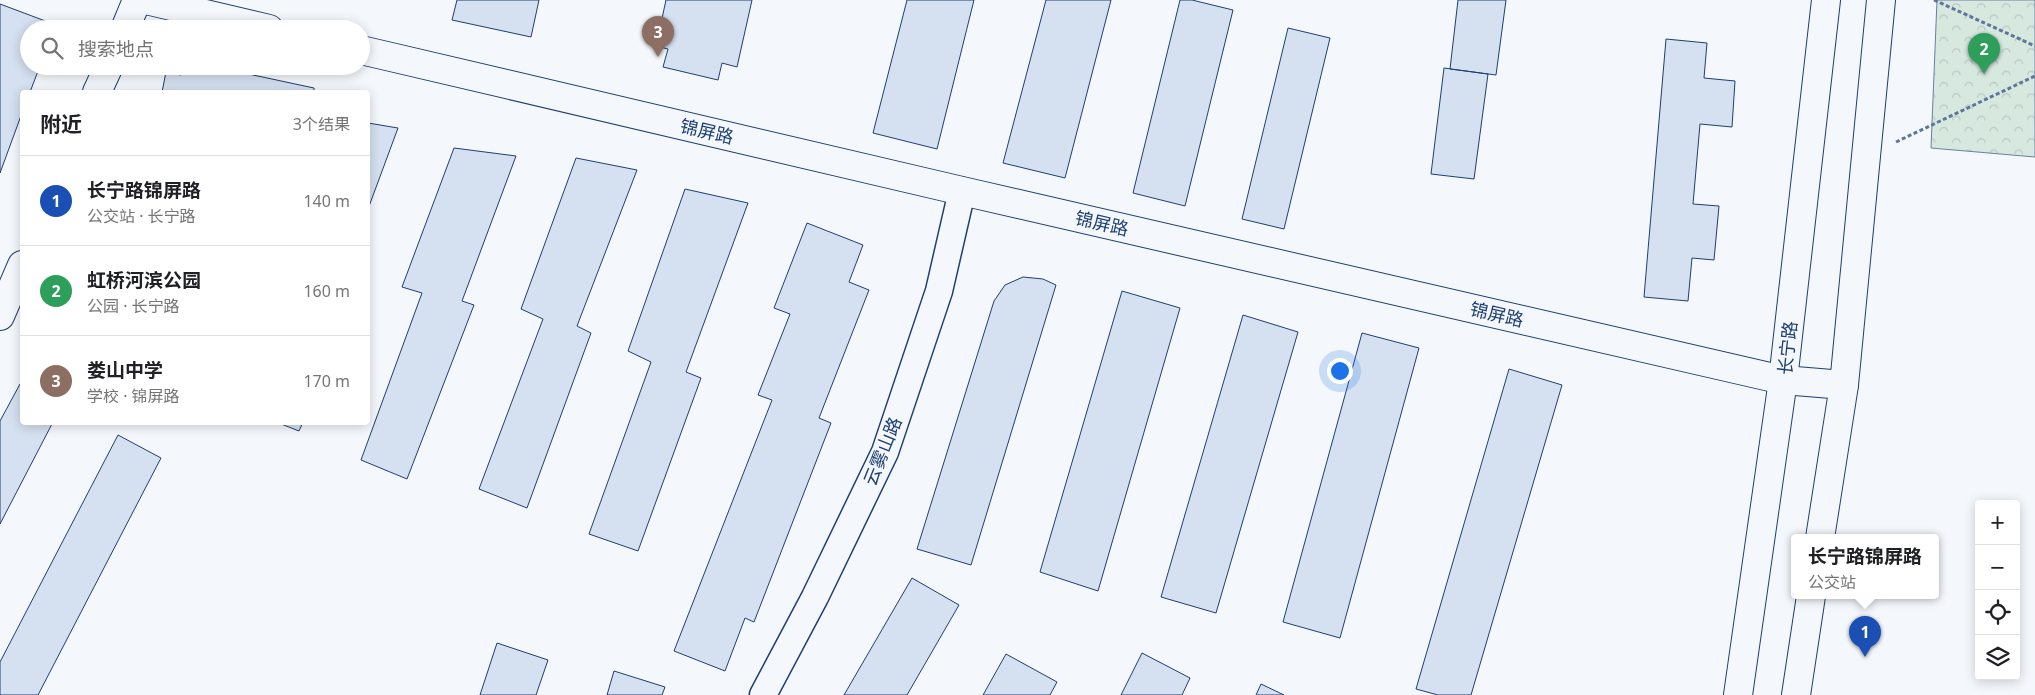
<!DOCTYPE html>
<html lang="zh">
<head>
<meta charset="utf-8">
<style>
  body { margin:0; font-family:"Noto Sans","Noto Sans SC",sans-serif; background:#f2f2f2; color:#202124 }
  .controls { position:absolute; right:15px; bottom:15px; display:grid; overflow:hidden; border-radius:5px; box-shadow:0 2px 12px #0003 }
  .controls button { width:45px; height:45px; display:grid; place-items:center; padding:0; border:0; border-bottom:1px solid #e0e0e0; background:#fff; color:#202124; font:25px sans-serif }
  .you { position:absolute; left:1339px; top:370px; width:18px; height:18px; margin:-12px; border:4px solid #fff; border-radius:50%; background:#1a73e8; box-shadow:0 0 0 8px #1a73e833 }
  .badge { display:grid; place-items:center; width:32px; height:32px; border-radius:50%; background:#c62828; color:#fff; font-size:16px; font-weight:700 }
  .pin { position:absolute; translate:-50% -41px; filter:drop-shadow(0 1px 2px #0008) }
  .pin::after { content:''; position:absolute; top:26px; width:18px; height:15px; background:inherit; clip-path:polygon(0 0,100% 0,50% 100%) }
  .popup { position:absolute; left:1791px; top:534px; width:148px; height:65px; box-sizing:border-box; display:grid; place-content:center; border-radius:5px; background:#fff; filter:drop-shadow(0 1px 4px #0005); font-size:16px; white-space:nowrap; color:#757577 }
  .popup b { font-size:19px; color:#202124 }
  .popup::after { content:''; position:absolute; left:50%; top:100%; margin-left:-10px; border:10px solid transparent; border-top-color:#fff }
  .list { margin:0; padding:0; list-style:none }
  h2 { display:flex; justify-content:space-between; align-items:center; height:65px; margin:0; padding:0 20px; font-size:21px }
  h2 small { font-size:16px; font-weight:400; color:#757577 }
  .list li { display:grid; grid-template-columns:32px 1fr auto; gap:15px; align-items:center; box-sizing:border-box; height:90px; padding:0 20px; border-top:1px solid #e0e0e0 }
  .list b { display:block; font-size:19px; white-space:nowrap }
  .list p { margin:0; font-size:16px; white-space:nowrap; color:#757577 }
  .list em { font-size:16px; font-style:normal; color:#757577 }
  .icon { flex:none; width:28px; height:28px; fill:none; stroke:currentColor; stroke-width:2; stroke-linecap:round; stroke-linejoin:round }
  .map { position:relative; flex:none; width:2035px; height:695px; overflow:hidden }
  .search { position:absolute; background:#fff; box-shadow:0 2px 12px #0003; left:20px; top:20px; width:350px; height:55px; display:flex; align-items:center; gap:12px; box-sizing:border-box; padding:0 18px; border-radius:28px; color:#757577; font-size:19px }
  .panel { position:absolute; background:#fff; box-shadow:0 2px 12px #0003; left:20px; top:90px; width:350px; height:335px; border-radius:5px }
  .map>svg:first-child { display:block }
  .forest { fill:url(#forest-crowns); stroke:#687fa3 }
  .building { fill:#d5e0f0; stroke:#1d3f73 }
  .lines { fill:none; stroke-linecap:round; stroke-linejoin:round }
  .street-casing { stroke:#1d3f73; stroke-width:29 }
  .secondary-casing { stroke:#1d3f73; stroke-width:30 }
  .primary-casing { stroke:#1d3f73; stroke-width:30 }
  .path { stroke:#5e769c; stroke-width:3; stroke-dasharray:4 2.5; stroke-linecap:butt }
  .street { stroke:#f4f7fb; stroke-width:26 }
  .secondary { stroke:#f4f7fb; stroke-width:28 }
  .primary { stroke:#f4f7fb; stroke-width:28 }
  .labels { text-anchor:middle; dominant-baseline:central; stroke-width:4; stroke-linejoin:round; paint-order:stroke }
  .street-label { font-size:18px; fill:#1d3f73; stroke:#f4f7fb }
</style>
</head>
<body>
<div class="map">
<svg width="2035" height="695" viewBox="0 0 2035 695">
  <defs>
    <pattern id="forest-crowns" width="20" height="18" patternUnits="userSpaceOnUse" patternTransform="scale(1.25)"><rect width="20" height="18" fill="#d7e8df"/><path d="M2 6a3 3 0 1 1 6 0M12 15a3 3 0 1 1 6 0" fill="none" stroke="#b8c8c3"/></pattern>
  </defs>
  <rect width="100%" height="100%" fill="#f4f7fb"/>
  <!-- forest -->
  <path class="forest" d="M1937,0H2035V157L1931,148Z"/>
  <!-- building -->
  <path class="building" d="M457,0H539L531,37L452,20Z
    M666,0H752L737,67L722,63L718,80L663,67L668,49L656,46Z
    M907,0H974L937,149L873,133Z
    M1046,0H1111L1065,178L1003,163Z
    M1180,0H1192L1233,10L1185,206L1133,193Z
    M1458,0H1506L1496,75L1450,69Z
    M0,4L56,25L54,29H29V66H40L30,92H22V113L0,173Z
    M1288,28L1330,38L1284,229L1242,219Z
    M1666,39L1707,43L1704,78L1735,81L1732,127L1700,124L1693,204L1719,206L1714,260L1692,258L1688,301L1644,297Z
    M183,66H211L314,88V92H162L166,72L181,75Z
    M1444,68L1488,74L1474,179L1431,174Z
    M368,123L398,128L368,209Z
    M454,148L516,156L462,301L474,305L407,479L361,460L422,293L402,287Z
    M576,158L637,170L577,326L591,333L527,508L479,489L543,319L521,309Z
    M685,189L748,203L686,372L701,378L638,551L589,534L651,362L628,351Z
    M807,223L863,245L849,282L869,290L819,418L831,423L754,622L745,618L725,671L674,651L772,400L758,395L790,314L774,308Z
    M1023,277L1043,279L1056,285L971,565L917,549L994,301L1005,285Z
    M1122,291L1180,308L1098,591L1040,572Z
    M1243,315L1298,332L1216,613L1161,597Z
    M1362,333L1419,348L1340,638L1283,622Z
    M1509,369L1562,385L1471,695H1438L1416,689Z
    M20,384L22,385V422H53L0,524V421Z
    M276,422H303L299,431Z
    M118,435L161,458L38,695H0V662Z
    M912,578L959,605L907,695H844Z
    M497,643L548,660L536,695H480Z
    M1142,653L1190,678L1182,695H1121Z
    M1006,654L1057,682L1050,695H983Z
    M614,671L665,687L662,695H607Z
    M1261,684L1284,695H1256Z"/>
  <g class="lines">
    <!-- street casing -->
    <g class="street-casing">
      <path id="street" d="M763,695L815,597L885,452L939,291L962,191"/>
    </g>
    <!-- secondary casing -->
    <g class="secondary-casing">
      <path id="secondary" d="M146,0L269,29
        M125,29L137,0
        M361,50L962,191L1783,380L1844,385
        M97,92L109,66
        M0,316L22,265"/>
    </g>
    <!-- primary casing -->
    <g class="primary-casing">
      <path id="primary" d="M1820,538L1844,385L1881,0
        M1738,695L1783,380L1826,0
        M1796,695L1811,596"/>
    </g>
    <!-- path -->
    <path class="path" d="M1934,0L2035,46
      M1896,142L2035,76"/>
    <!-- street -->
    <use href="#street" class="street"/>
    <!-- secondary -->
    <use href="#secondary" class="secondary"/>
    <!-- primary -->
    <use href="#primary" class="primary"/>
  </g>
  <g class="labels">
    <!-- street labels -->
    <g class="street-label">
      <text transform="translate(707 131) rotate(13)">锦屏路</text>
      <text transform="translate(1102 223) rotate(13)">锦屏路</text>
      <text transform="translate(1497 314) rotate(13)">锦屏路</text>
      <text transform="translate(1787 348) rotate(-84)">长宁路</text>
      <text transform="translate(882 451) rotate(-68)">云雾山路</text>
    </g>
  </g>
</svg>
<div class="controls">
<button>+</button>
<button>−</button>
<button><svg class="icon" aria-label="locate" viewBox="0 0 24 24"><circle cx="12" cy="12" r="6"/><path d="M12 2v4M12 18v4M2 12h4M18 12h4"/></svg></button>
<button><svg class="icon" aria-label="layers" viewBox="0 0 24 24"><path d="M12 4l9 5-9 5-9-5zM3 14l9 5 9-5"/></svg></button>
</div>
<div class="you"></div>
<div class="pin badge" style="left:1865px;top:657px;background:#1a4fb4">1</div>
<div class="popup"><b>长宁路锦屏路</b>公交站</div>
<div class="pin badge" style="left:1984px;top:74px;background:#2e9e5b">2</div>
<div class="pin badge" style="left:658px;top:57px;background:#8d6e63">3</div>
<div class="search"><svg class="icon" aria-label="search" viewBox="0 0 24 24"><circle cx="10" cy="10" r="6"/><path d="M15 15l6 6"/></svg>搜索地点</div>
<section class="panel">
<h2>附近<small>3个结果</small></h2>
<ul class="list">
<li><span class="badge" style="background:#1a4fb4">1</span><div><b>长宁路锦屏路</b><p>公交站 · 长宁路</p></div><em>140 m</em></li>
<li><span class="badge" style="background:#2e9e5b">2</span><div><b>虹桥河滨公园</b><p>公园 · 长宁路</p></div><em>160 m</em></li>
<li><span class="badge" style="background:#8d6e63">3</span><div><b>娄山中学</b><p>学校 · 锦屏路</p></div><em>170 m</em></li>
</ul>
</section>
</div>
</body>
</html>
